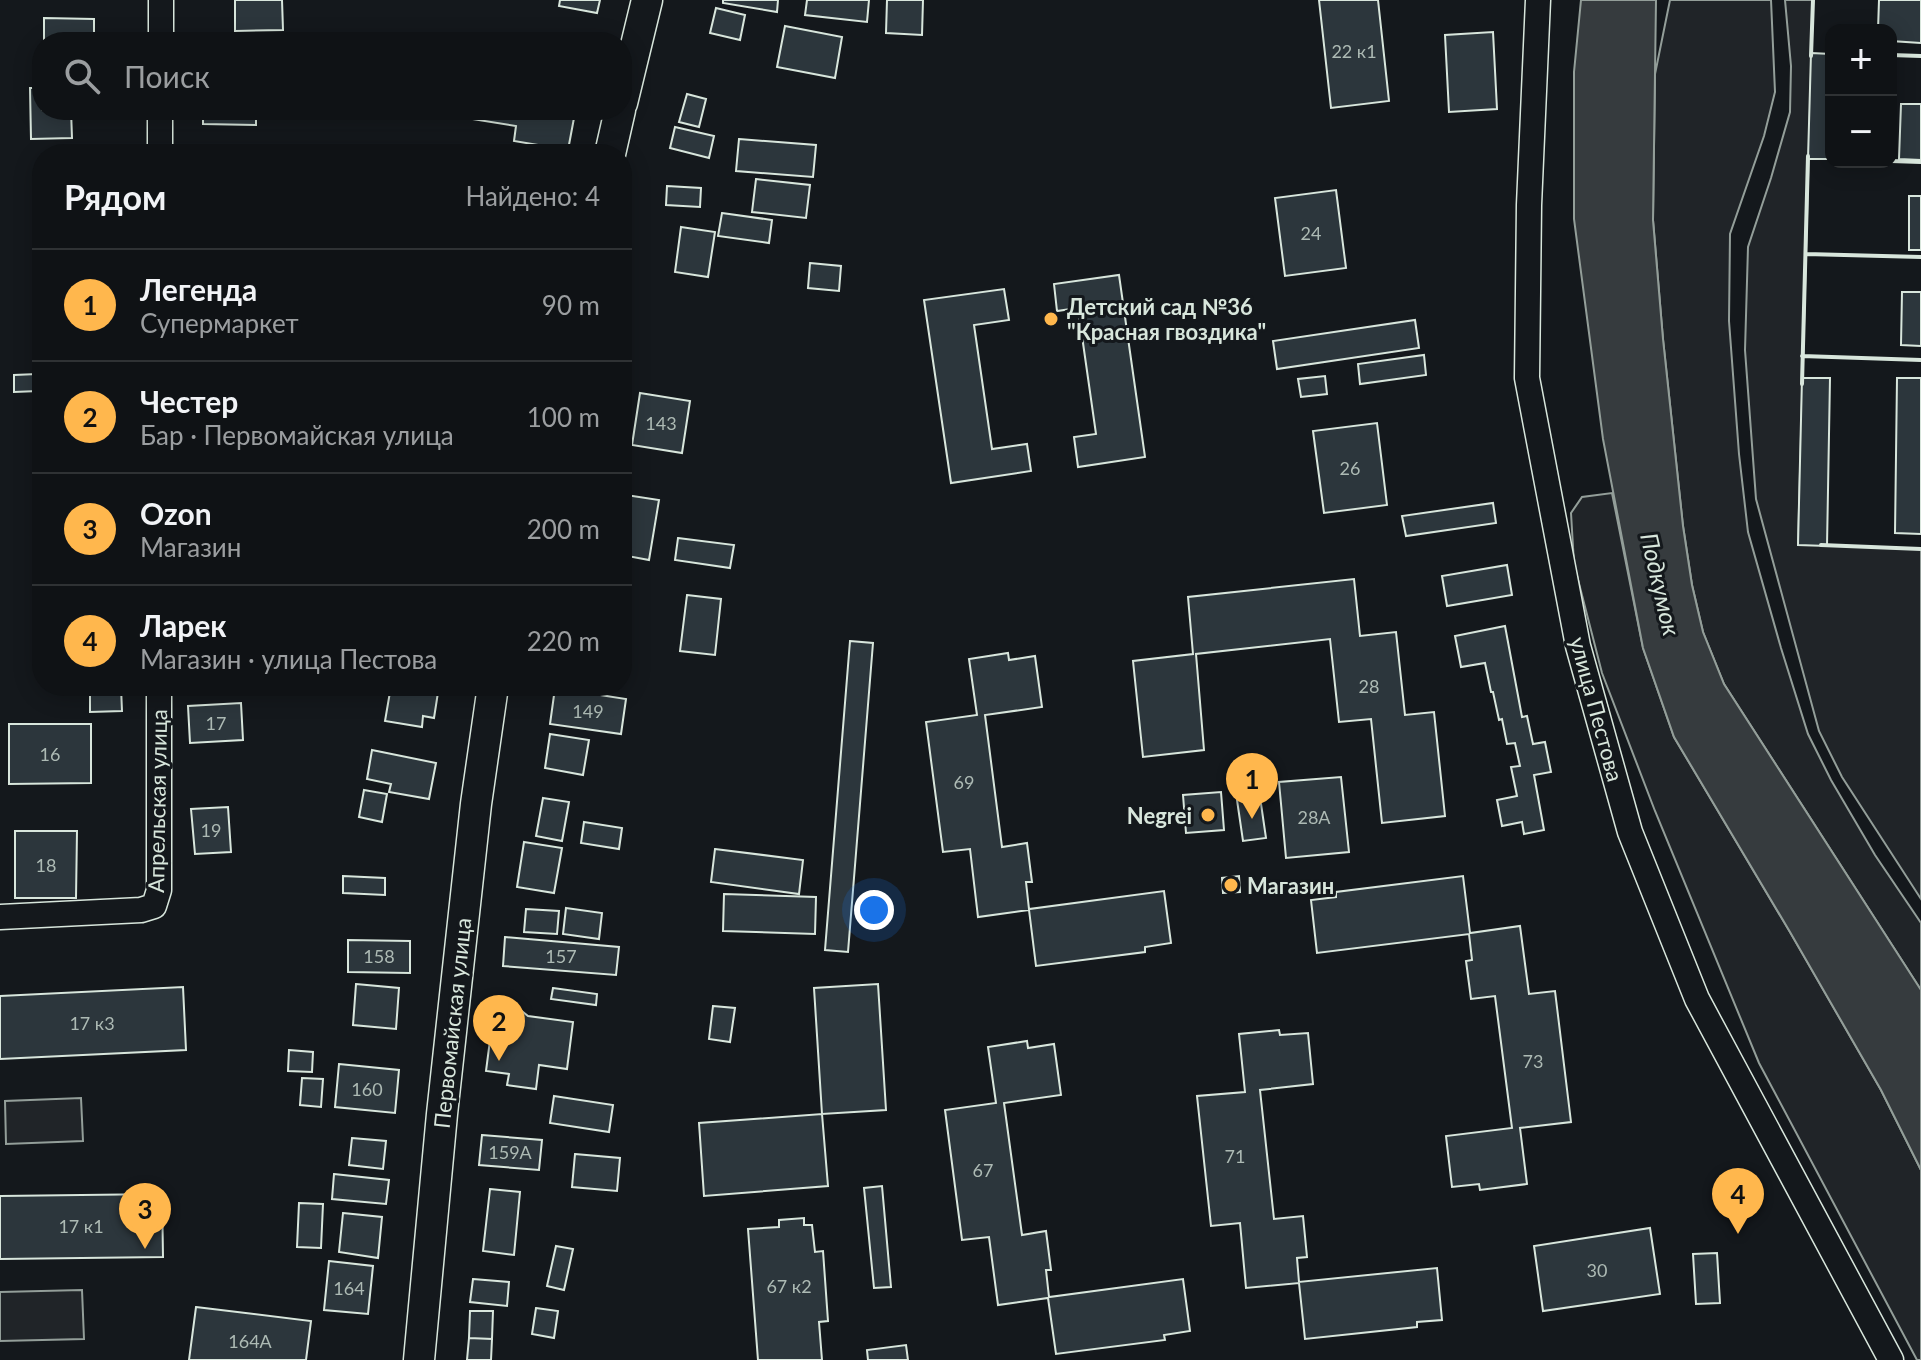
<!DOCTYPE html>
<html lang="ru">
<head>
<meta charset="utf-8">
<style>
  body { margin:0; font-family:Lato,sans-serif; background:#1d2022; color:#f1f3f6 }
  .controls { position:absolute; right:24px; top:24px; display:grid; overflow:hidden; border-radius:16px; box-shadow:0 4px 20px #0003 }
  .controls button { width:72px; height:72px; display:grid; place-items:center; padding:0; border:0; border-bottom:2px solid #2f3234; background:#0f1215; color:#f1f3f6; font:40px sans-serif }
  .you { position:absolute; left:874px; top:910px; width:28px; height:28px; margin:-20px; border:6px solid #fff; border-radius:50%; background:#1a73e8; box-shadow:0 0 0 12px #1a73e833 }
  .badge { display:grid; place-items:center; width:52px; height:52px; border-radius:50%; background:#ffb74d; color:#111; font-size:26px; font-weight:700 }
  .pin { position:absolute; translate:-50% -66px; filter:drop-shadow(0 2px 4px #0008) }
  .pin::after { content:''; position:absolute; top:42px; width:28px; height:24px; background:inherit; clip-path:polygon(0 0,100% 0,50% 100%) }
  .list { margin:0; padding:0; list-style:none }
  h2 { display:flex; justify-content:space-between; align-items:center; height:104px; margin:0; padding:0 32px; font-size:34px }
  h2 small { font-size:26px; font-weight:400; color:#9b9ea0 }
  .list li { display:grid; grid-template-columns:52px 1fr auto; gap:24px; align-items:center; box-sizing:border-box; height:112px; padding:0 32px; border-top:2px solid #2f3234 }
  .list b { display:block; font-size:30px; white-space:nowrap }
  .list p { margin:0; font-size:26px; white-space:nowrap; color:#9b9ea0 }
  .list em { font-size:26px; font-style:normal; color:#9b9ea0 }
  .icon { flex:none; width:44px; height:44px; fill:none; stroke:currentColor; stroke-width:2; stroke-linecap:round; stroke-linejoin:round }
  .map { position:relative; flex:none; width:1921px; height:1360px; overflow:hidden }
  .search { position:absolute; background:#0f1215; box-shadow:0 4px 20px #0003; left:32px; top:32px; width:600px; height:88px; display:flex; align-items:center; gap:20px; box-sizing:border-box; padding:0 28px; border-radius:32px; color:#9b9ea0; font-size:30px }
  .panel { position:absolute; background:#0f1215; box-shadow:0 4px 20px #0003; left:32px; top:144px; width:600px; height:552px; border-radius:32px }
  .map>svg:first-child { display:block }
  .green { fill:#202428; stroke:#939e99; stroke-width:2 }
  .water { fill:#363b3e; stroke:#939e99; stroke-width:2 }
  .building { fill:#2c363c; stroke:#d8e6dc; stroke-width:2 }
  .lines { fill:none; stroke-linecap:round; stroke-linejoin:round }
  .minor-casing { stroke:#d8e6dc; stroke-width:27 }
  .tertiary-casing { stroke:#d8e6dc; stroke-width:33 }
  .minor { stroke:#14181c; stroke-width:24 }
  .tertiary { stroke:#14181c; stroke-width:30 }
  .wall { stroke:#d8e6dc; stroke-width:4 }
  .poi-dot { fill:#ffb74d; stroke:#14181c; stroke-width:3 }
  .labels { text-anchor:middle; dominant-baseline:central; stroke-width:6; stroke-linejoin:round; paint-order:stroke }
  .number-label { font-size:18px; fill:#adbab4 }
  .poi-label { font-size:22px; font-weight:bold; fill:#d8e6dc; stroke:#14181c; text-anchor:start }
  .street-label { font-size:22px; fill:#d8e6dc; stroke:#14181c }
  .water-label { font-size:24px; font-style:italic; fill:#d8e6dc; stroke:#14181c }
</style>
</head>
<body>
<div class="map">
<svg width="1921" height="1360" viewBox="0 0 1921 1360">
  <rect width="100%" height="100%" fill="#14181c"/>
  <!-- green -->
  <path class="green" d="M1670,0H1771L1775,92L1764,136L1730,234L1729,321L1739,454L1748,532L1781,648L1808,734L1831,780L1875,855L1921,923V990L1724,684L1703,632L1692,585L1683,526L1663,339L1653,220L1655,74Z
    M1785,0H1813L1798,544L1921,549V899L1842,777L1819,731L1756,499L1745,350L1748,247L1771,178L1790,112L1791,66Z
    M1612,493L1643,648L1674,737L1790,932L1881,1090L1921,1170V1360H1917L1759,1063L1655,811L1602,673L1574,564L1571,513L1582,497Z
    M81,1098L83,1141L6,1144L5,1101Z
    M82,1290L84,1339L0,1341V1292Z"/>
  <!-- water -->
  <path class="water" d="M1581,0H1656L1653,220L1663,339L1683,526L1692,585L1703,632L1724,684L1921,990V1170L1881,1090L1790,932L1674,737L1643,648L1603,439L1574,219V72Z"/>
  <!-- building -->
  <path class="building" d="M235,0H282L283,30L235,31Z
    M560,0H600L597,13L559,6Z
    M723,0H778L777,12L723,3Z
    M807,0H869L867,22L805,15Z
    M887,0H923L922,35L886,33Z
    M1319,0H1378L1389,101L1331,108Z
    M1879,0H1921V43L1891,41V30H1878Z
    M716,8L745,15L740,40L710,33Z
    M44,18L94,19V42H44Z
    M785,26L842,37L835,78L777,67Z
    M1493,32L1497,109L1449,112L1445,35Z
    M465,34L502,39V42H463Z
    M1811,53L1831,54V159H1808Z
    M30,88H42V110H71L72,138L31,139Z
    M687,94L706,99L699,127L679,122Z
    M1901,104H1921V160L1899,159Z
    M203,110H256V125L203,124Z
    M474,110H521L574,118L568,150L514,141L516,126L472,119Z
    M675,127L714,136L709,158L670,148Z
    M739,139L816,145L813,177L736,171Z
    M756,179L810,185L806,218L752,212Z
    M667,186L701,188L700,207L666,205Z
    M1336,190L1346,268L1285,276L1275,198Z
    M1909,196H1921V250H1909Z
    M722,213L772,220L769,243L718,236Z
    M681,227L715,232L708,277L675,272Z
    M810,263L841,266L839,291L808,288Z
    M1119,275L1145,457L1078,467L1074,437L1096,434L1078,308L1057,311L1054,284Z
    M1004,289L1009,320L974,325L992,449L1027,444L1031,471L951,483L924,300Z
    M1902,292H1921V346L1901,345Z
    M1415,320L1419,348L1277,369L1273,341Z
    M1424,355L1426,375L1360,384L1358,364Z
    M37,374L38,391L14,392V375Z
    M1325,376L1327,394L1301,397L1298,379Z
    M1802,378H1830L1827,546L1798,545Z
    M1897,378H1921V534L1895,533Z
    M640,393L690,401L682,453L632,445Z
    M1377,423L1387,505L1324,513L1313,431Z
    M626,495L659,500L649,560L622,555V521Z
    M1493,503L1496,523L1406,536L1402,516Z
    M678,538L734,545L730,568L675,560Z
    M1507,565L1512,595L1447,606L1442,576Z
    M1354,579L1360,636L1396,632L1405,715L1434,712L1445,816L1382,823L1371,719L1339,722L1330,639L1196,654L1204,750L1143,757L1133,661L1193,654L1188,597Z
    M687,595L721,599L715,655L680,651Z
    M1505,626L1522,717L1527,716L1533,744L1545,742L1551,772L1534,775L1544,830L1524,834L1522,822L1502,826L1497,800L1517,796L1511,767L1520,766L1515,743L1507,744L1502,719L1499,720L1493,692H1491L1485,663L1461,667L1455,636Z
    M850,641L873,643L848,952L825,950Z
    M1008,653L1009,660L1035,656L1042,707L985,715L1002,847L1027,843L1032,882H1026L1029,909L1164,891L1171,943L1145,947V952L1036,966L1029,910L978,917L970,849L943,852L926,722L977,715L969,659Z
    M391,686H439L434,718L423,716L422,727L385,721Z
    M121,687L122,711L90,712V688Z
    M555,688L626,699L621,734L550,724Z
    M241,703L243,740L190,743L188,706Z
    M9,724H91V783L9,784Z
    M550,734L589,740L583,775L545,768Z
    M372,750L436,763L429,799L389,792L391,784L367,779Z
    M1341,777L1349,852L1286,858L1279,782Z
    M364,790L387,794L382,822L359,817Z
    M1221,792L1224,830L1186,833L1183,795Z
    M1260,797L1266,838L1243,841L1237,800Z
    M543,798L569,802L562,841L536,836Z
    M228,807L231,852L195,854L191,809Z
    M584,822L622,828L619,849L581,843Z
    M15,831H77L76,898H15Z
    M524,842L562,848L554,893L517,887Z
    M715,849L803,860L799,894L711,882Z
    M343,876L385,878V895L343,893Z
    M1239,876L1240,892L1223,893L1222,878Z
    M1463,876L1470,933L1520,926L1529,994L1555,991L1571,1122L1520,1128L1527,1184L1480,1190L1479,1184L1452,1187L1446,1136L1512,1128L1495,996L1471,999L1466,961L1472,960L1469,934L1317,953L1311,900L1336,897V892Z
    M724,894L816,897L815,934L723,931Z
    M566,908L602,913L599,939L563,934Z
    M526,909L559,911L557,934L524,932Z
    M505,937L619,947L616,975L503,966Z
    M348,940L410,941V973L348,972Z
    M356,984L399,988L396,1029L353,1025Z
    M878,984L886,1110L822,1114L814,988Z
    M183,987L186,1050L0,1059V996Z
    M553,988L597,994L596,1005L551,999Z
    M495,1002L513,1004L528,1016L573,1022L567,1069L539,1065L536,1089L507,1085L509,1074L486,1071Z
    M713,1006L735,1008L730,1042L709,1039Z
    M1279,1030L1280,1035L1308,1033L1313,1084L1260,1090L1274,1219L1303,1216L1307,1257L1297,1258L1299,1282L1437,1268L1442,1320L1417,1322V1327L1305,1339L1299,1283L1246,1288L1240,1223L1211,1226L1197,1096L1245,1092L1239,1034Z
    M1027,1041L1028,1048L1054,1044L1061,1095L1004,1103L1022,1235L1046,1231L1051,1270H1046L1049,1297L1183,1279L1190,1331L1164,1335L1165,1340L1056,1354L1048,1298L998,1305L989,1237L962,1240L945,1110L996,1103L988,1047Z
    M289,1050L313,1052L312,1072L288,1071Z
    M339,1064L399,1070L395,1113L335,1107Z
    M302,1078L323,1079L321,1107L300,1105Z
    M554,1096L613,1105L609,1132L550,1123Z
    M822,1114L828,1186L704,1196L699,1123Z
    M482,1135L542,1140L539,1170L479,1165Z
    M352,1138L386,1141L383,1169L349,1165Z
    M575,1154L620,1158L617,1191L572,1187Z
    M334,1174L389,1180L386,1204L332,1199Z
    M882,1186L891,1287L874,1288L864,1188Z
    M490,1189L520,1192L514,1255L483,1251Z
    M162,1194L163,1257L0,1259V1196Z
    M299,1203L323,1204L321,1248L297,1247Z
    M343,1213L382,1217L378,1258L339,1252Z
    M804,1218V1225H812L815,1252L823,1251L828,1321L819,1322L822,1360H758L748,1229L779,1227V1220Z
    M1650,1228L1660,1294L1543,1311L1534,1246Z
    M556,1246L573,1249L564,1290L547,1286Z
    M1717,1253L1720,1303L1696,1304L1693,1254Z
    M329,1261L373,1266L368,1314L324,1310Z
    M473,1279L509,1282L507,1306L470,1302Z
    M196,1307L311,1321L306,1360H189Z
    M536,1308L558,1311L554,1338L532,1334Z
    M470,1311H493L492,1339L469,1338Z
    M469,1338L492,1339L491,1360H467Z
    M906,1345L908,1360H868L867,1350Z"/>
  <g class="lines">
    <!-- minor casing -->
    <g class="minor-casing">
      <path id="minor" d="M1538,0L1529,205L1527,378L1578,646L1630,832L1697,999L1891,1360
        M161,42V0
        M160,154V110
        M0,917L141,910L154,906L159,890V686"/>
    </g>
    <!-- tertiary casing -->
    <g class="tertiary-casing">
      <path id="tertiary" d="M622,103L647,0
        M610,154L620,110
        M419,1360L442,1114L476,804L493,686"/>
    </g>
    <!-- minor -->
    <use href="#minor" class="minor"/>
    <!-- tertiary -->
    <use href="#tertiary" class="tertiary"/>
    <!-- wall -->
    <path class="wall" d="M1891,55L1921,56
      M1811,56L1813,0
      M1891,161L1921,162
      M1806,254L1921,257
      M1802,356L1921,360
      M1802,384L1808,156
      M1821,545L1921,549"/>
  </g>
  <!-- markers -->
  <g class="poi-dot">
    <circle cx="1051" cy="319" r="8"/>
    <circle cx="1208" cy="815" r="8"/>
    <circle cx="1231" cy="885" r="8"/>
  </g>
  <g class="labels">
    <!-- number labels -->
    <g class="number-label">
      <text x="1354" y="51">22 к1</text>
      <text x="1311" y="233">24</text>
      <text x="661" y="423">143</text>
      <text x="1350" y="468">26</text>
      <text x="1369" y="686">28</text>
      <text x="588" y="711">149</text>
      <text x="216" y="723">17</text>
      <text x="50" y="754">16</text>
      <text x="964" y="782">69</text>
      <text x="1314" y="817">28А</text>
      <text x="211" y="830">19</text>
      <text x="46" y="865">18</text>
      <text x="379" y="956">158</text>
      <text x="561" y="956">157</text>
      <text x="92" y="1023">17 к3</text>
      <text x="1533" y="1061">73</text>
      <text x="367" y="1089">160</text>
      <text x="510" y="1152">159А</text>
      <text x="1235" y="1156">71</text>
      <text x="983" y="1170">67</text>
      <text x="81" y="1226">17 к1</text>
      <text x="1597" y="1270">30</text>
      <text x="789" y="1286">67 к2</text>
      <text x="349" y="1288">164</text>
      <text x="250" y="1341">164А</text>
    </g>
    <!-- poi labels -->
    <g class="poi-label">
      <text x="1067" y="306">Детский сад №36<tspan x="1067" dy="25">"Красная гвоздика"</tspan></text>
      <text x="1192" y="815" text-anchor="end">Negrei</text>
      <text x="1247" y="885">Магазин</text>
    </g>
    <!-- street labels -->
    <g class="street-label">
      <text transform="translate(1597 709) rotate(75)">улица Пестова</text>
      <text transform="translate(157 801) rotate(-89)">Апрельская улица</text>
      <text transform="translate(452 1023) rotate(-84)">Первомайская улица</text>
    </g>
    <!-- water labels -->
    <g class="water-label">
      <text transform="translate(1661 584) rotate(77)">Подкумок</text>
    </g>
  </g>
</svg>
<div class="controls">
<button>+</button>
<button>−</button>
</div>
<div class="you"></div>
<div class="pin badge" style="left:1252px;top:819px">1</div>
<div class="pin badge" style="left:499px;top:1061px">2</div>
<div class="pin badge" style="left:145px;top:1249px">3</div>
<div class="pin badge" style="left:1738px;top:1234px">4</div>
<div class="search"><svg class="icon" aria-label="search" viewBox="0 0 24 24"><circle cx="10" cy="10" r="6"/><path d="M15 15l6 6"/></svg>Поиск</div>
<section class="panel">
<h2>Рядом<small>Найдено: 4</small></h2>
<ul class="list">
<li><span class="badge">1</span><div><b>Легенда</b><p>Супермаркет</p></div><em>90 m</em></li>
<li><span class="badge">2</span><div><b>Честер</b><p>Бар · Первомайская улица</p></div><em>100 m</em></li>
<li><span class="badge">3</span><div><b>Ozon</b><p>Магазин</p></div><em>200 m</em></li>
<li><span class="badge">4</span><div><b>Ларек</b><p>Магазин · улица Пестова</p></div><em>220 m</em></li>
</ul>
</section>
</div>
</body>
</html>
